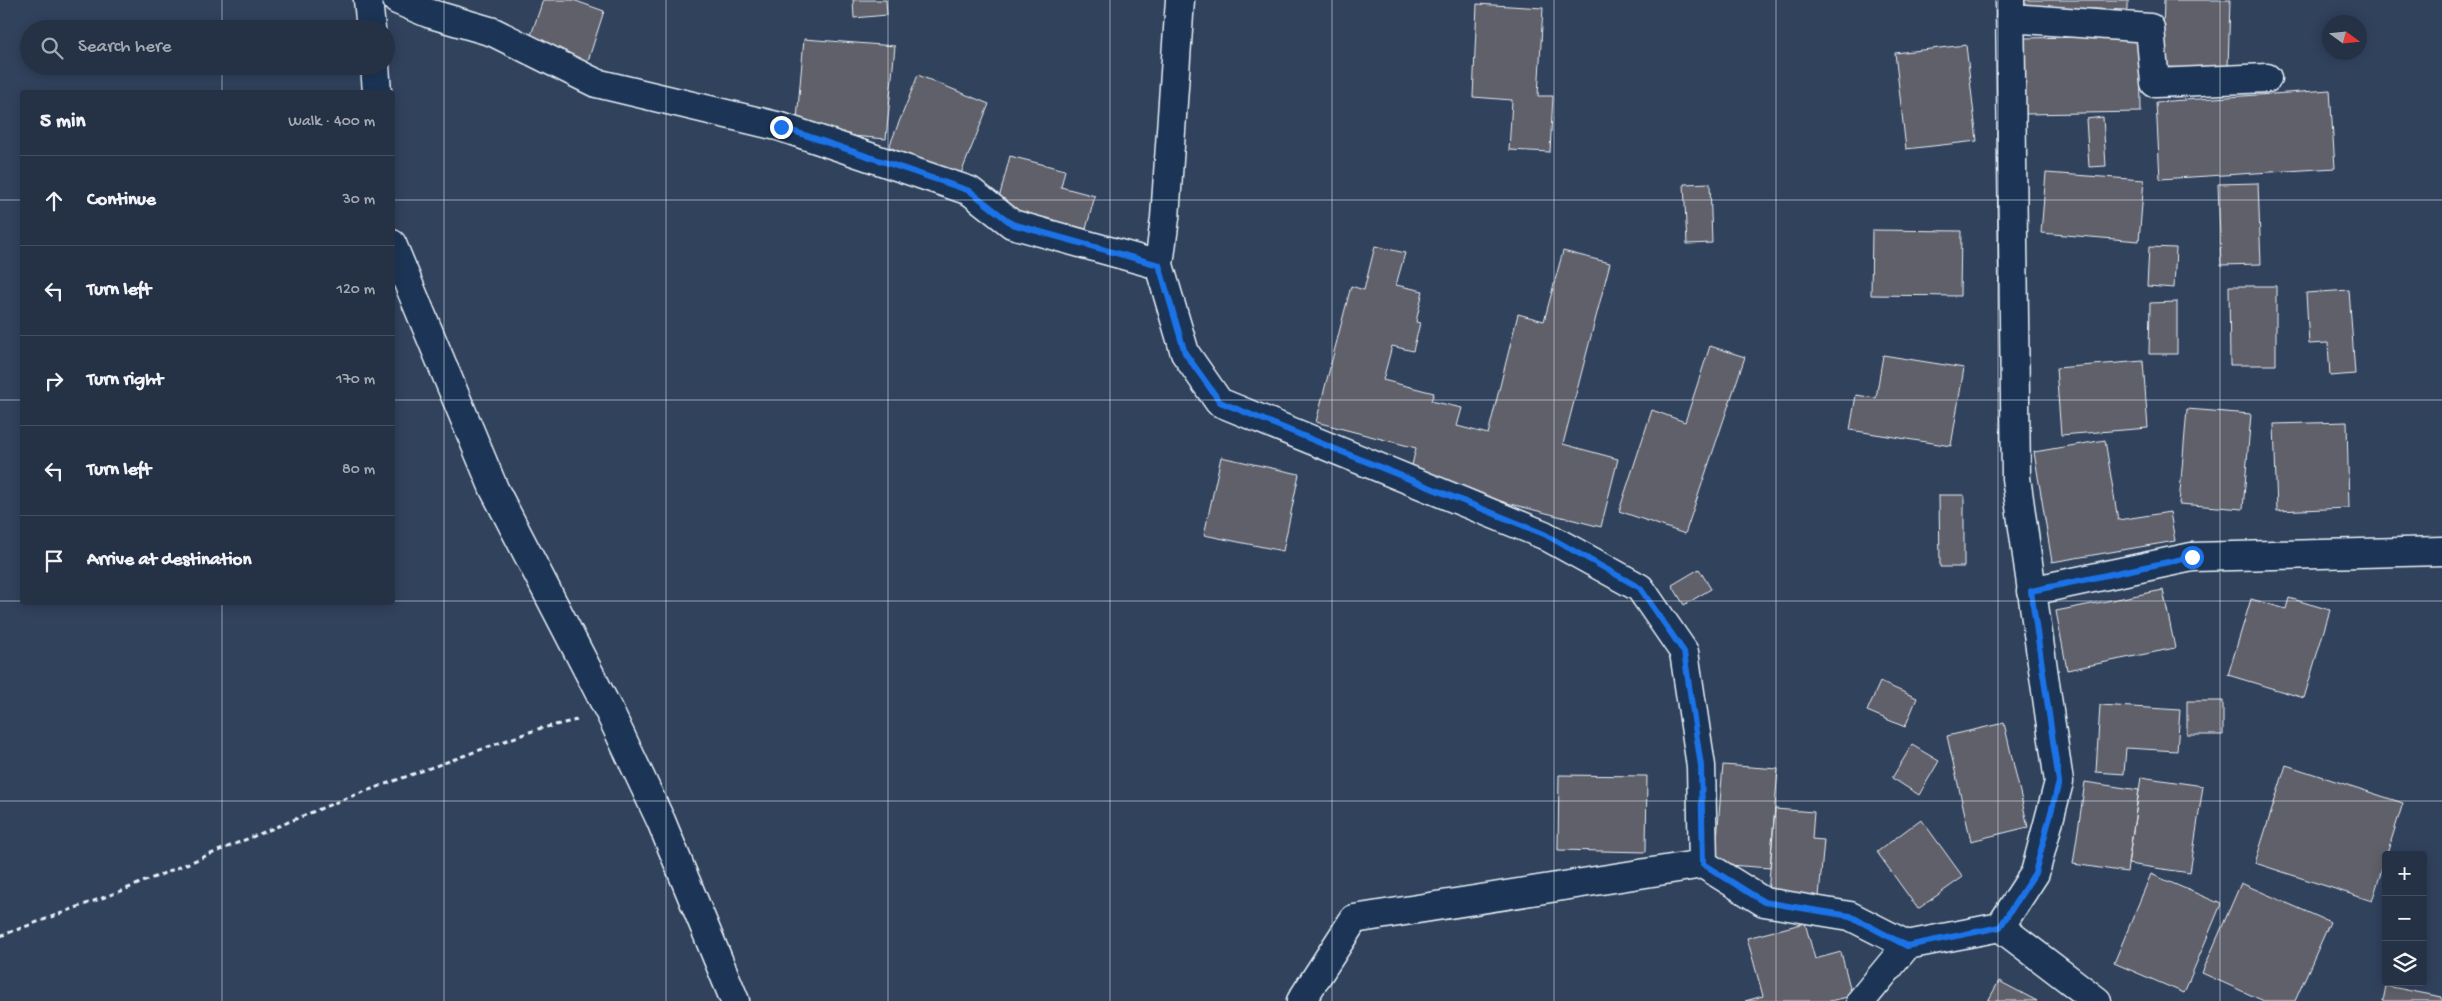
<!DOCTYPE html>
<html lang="en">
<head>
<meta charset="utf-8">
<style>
  body { margin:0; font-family:"Gochi Hand",sans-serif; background:#313e51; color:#f1f3f6 }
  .controls { position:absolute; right:15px; bottom:15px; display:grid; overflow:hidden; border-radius:5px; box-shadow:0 2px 12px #0003 }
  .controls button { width:45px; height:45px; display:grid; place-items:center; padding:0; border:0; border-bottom:1px solid #424d5f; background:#253246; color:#f1f3f6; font:25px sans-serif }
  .compass { position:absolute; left:2322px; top:15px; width:45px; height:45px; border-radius:50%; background:#253246; box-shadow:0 2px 12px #0003; rotate:105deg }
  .stop { position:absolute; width:15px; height:15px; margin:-11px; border:4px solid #1a73e8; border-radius:50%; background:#fff }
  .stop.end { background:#1a73e8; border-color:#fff; box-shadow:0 1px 5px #0008 }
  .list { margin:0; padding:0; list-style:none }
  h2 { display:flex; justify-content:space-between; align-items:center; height:65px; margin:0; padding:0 20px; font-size:21px }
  h2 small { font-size:16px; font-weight:400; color:#a3aab3 }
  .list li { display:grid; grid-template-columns:32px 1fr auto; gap:15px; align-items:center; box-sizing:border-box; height:90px; padding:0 20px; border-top:1px solid #424d5f }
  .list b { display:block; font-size:19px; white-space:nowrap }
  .list em { font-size:16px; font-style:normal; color:#a3aab3 }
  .icon { flex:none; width:28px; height:28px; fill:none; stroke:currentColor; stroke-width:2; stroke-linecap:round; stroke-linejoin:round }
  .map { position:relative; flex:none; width:2442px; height:1001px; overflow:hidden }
  .search { position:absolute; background:#253246; box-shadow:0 2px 12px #0003; left:20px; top:20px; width:375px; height:55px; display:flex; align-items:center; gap:12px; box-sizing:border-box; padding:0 18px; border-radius:28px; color:#a3aab3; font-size:19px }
  .panel { position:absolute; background:#253246; box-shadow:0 2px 12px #0003; left:20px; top:90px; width:375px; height:515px; border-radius:5px }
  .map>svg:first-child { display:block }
  .building { fill:#61616b; stroke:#e8f1f8 }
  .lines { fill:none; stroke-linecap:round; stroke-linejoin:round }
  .minor-casing { stroke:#e8f1f8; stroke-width:31 }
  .path { stroke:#e8f1f8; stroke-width:3; stroke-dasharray:5 4; stroke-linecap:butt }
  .minor { stroke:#1d3557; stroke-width:28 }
  .route { stroke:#1a73e8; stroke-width:6 }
  .grid { fill:none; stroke:#e8f1f8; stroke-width:1; stroke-opacity:0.55 }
</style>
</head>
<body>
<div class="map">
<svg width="2442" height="1001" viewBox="0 0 2442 1001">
  <rect width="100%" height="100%" fill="#31425d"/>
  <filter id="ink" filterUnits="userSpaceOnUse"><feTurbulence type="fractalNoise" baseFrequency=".02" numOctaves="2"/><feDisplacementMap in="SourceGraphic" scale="10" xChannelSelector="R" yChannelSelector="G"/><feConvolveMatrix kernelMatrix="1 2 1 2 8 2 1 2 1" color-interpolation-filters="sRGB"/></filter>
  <g filter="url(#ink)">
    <!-- building -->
    <path class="building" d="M543,0H573L604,11L587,64L528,44Z
      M853,0H886L887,15L854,18Z
      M2024,0H2128V10L2023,7Z
      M2164,0H2230L2228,69L2162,67Z
      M1477,4L1543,8L1538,96H1553L1550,152L1509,150L1512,100L1473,97Z
      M2140,36L2141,112L2025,114L2024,38Z
      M804,39L895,46L886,139L796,131Z
      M1966,45L1977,141L1906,149L1895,53Z
      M918,75L989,104L960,176L889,147Z
      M2330,90L2335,168L2160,179L2156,102Z
      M2103,117L2106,166L2089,167L2086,119Z
      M1010,156L1065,170L1061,187L1095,196L1086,229L997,206Z
      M2046,173L2144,180L2139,241L2041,233Z
      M1710,183L1712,243L1687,244L1684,184Z
      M2258,183L2261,264L2221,265L2218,184Z
      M1872,230L1961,231L1960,296L1871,295Z
      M1375,246L1405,253L1396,285L1423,291L1416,322L1420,323L1413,351L1392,346L1383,380L1434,393L1431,401L1462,408L1457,426L1488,434L1518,314L1544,321L1563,251L1610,263L1563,444L1618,459L1601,527L1409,478L1416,448L1316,422L1351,286L1364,290Z
      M2149,247L2176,248L2174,288L2147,286Z
      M2229,286H2276V365H2230Z
      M2349,290L2355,374L2330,376L2328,343L2309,344L2306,293Z
      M2177,302V354H2149L2150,303Z
      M1710,346L1745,357L1685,534L1619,511L1652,410L1685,422Z
      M1883,355L1964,368L1951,446L1850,430L1856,395L1876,398Z
      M2143,361L2148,428L2061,435L2056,368Z
      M2187,409L2251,414L2243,509L2179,504Z
      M2347,422L2349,508L2277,511L2274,424Z
      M2105,440L2118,520L2170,512L2175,541L2052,562L2034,452Z
      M1221,457L1299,474L1283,551L1204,535Z
      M1939,495H1964V567H1940Z
      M1699,569L1711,589L1684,605L1672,585Z
      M2163,590L2175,648L2067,670L2056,611Z
      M2289,598L2330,610L2304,698L2228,675L2251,599L2286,609Z
      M1880,682L1917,698L1905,727L1867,711Z
      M2187,701H2223V735H2187Z
      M2100,705L2180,710L2177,751L2126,748L2124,774L2096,772Z
      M2004,723L2028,827L1971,841L1947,736Z
      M1912,745L1939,761L1919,795L1892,778Z
      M1723,765L1778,769L1770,868L1715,864Z
      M2286,765L2403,803L2372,901L2255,863Z
      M1559,775L1647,776L1646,852L1558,850Z
      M2141,777L2203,786L2190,873L2128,864Z
      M2085,782L2139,790L2127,872L2073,864Z
      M1775,809L1814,812L1812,839L1824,840L1819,897L1768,893Z
      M1921,819L1963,877L1918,909L1877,852Z
      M2151,874L2221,904L2184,993L2114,963Z
      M2241,883L2330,922L2295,1001H2264L2202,973Z
      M1805,923L1815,959L1841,952L1852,996L1830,1001H1745L1763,996L1747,938Z
      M1999,981L2037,1001H1988Z
      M2386,986L2442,997V1001H2383Z"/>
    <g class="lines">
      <!-- minor casing -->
      <g class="minor-casing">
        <path id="minor" d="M368,0L371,29
          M397,0L428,13L493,32L596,83L781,127L970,191L1012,224L1159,265L1185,353L1219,402L1544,535L1640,588L1684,652L1701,766L1703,864L1764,902L1850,916L1907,945
          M2010,18L2150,28L2155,83L2267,78
          M375,66L377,92
          M392,244L494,489L610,713L661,821L735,1001
          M1159,265L1165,218L1180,0
          M2031,591L2192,557L2442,551
          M2000,927L2097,1001
          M1301,1001L1354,919L1703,864
          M1861,1001L1907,945L2000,927L2035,873L2059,782L2016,478L2010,0"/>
      </g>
      <!-- path -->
      <path class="path" d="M0,936L121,891L344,799L538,729L577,720"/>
      <!-- minor -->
      <use href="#minor" class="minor"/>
    </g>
  </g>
  <g class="lines" filter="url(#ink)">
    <!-- route -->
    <path class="route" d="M781,127L970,191L1012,224L1159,265L1185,353L1220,402L1544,534L1640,588L1684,652L1701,766L1703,864L1764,902L1850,916L1907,946L2000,927L2035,873L2059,782L2031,591L2192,557"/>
  </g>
  <!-- grid -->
  <path class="grid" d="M222,0V29M444,0V1001M666,0V1001M888,0V1001M1110,0V1001M1332,0V1001M1554,0V1001M1776,0V1001M1998,0V1001M2220,0V1001M222,66V92M0,200H22M392,200H2442M0,400H22M392,400H2442M0,601H22M392,601H2442M222,602V1001M0,801H2442"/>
</svg>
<div class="controls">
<button>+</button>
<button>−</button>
<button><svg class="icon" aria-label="layers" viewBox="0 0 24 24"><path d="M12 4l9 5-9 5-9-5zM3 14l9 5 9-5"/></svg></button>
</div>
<svg class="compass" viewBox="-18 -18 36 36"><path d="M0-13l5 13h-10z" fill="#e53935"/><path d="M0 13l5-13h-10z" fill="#a3aab3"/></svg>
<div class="stop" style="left:2192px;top:557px"></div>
<div class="stop end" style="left:781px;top:127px"></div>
<div class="search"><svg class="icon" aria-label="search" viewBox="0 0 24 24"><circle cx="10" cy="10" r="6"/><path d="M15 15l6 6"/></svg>Search here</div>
<section class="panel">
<h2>5 min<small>Walk · 400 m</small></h2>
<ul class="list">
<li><svg class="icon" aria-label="ahead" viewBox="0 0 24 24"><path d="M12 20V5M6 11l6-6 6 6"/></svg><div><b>Continue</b></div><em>30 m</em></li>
<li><svg class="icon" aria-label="left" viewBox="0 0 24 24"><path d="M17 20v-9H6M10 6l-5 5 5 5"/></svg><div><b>Turn left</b></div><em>120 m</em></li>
<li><svg class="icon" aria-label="right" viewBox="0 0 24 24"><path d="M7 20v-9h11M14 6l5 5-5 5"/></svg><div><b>Turn right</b></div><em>170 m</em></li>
<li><svg class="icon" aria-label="left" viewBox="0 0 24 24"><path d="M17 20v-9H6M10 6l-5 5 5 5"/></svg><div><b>Turn left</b></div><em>80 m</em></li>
<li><svg class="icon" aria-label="arrive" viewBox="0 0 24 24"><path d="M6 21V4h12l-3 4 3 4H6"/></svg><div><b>Arrive at destination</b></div></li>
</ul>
</section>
</div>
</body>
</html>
